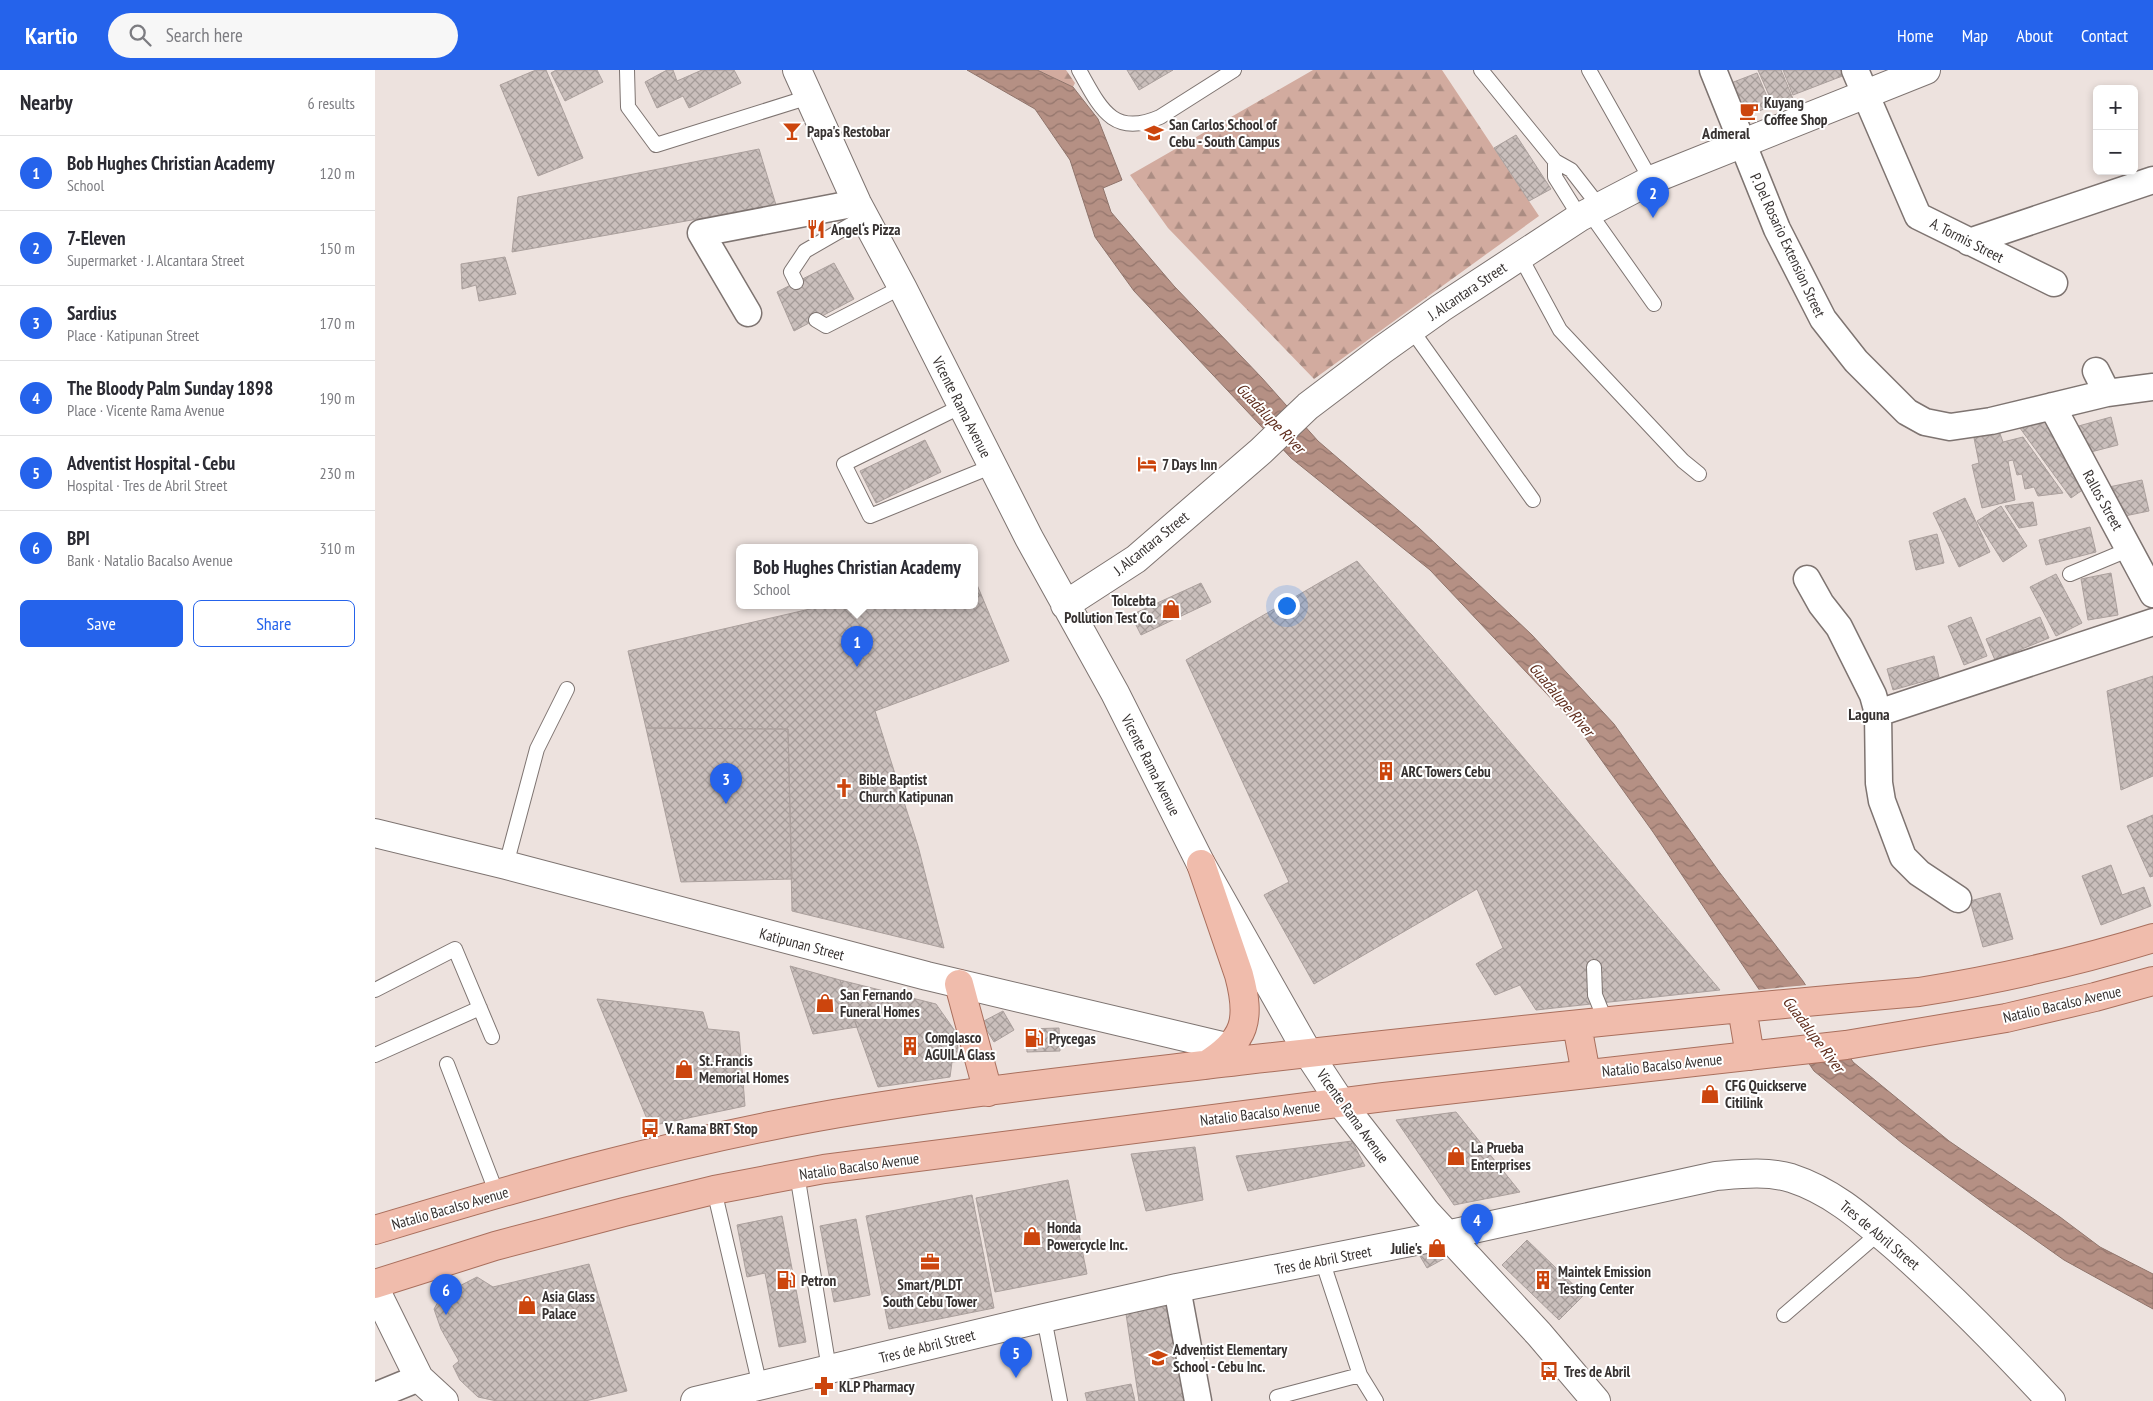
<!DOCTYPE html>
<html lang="en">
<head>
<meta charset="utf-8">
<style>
  body { margin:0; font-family:"PT Sans Narrow",sans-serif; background:#f7f7f7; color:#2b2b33 }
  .controls { position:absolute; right:15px; top:15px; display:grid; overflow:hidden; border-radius:8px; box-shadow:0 2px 8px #0003 }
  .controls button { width:45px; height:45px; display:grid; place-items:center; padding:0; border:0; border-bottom:1px solid #e1e1e2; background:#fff; color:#2b2b33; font:25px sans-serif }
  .you { position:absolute; left:911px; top:535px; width:18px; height:18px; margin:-12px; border:4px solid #fff; border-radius:50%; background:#1a73e8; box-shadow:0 0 0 8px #1a73e833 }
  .badge { display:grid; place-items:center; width:32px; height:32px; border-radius:50%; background:#2563eb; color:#fff; font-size:16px; font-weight:700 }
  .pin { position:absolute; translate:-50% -41px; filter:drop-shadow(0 1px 2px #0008) }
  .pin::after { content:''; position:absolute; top:26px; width:18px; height:15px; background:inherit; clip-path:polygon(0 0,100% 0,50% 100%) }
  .popup { position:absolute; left:361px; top:474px; width:242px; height:65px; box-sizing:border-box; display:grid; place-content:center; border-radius:8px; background:#fff; filter:drop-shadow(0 1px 4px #0005); font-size:16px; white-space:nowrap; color:#7c7c81 }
  .popup b { font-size:19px; color:#2b2b33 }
  .popup::after { content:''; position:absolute; left:50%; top:100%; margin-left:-10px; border:10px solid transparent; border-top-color:#fff }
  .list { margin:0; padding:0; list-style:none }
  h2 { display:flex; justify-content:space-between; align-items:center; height:65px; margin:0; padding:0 20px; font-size:21px }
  h2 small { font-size:16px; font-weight:400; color:#7c7c81 }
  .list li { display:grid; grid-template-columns:32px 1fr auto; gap:15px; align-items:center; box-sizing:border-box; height:75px; padding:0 20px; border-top:1px solid #e1e1e2 }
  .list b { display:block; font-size:19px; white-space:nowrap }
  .list p { margin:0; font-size:16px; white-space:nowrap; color:#7c7c81 }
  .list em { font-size:16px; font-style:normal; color:#7c7c81 }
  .actions { display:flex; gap:10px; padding:15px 20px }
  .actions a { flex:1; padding:11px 0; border:1px solid #2563eb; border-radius:8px; text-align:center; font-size:18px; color:#2563eb }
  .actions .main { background:#2563eb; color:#fff }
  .icon { flex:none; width:28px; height:28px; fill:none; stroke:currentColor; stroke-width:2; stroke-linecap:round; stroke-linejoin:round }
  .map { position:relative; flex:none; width:1778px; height:1331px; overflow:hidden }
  header { display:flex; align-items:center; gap:30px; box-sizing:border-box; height:70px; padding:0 25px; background:#2563eb; color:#fff }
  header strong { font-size:24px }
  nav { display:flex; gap:28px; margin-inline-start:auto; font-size:18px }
  .search { width:350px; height:45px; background:#f7f7f7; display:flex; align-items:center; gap:12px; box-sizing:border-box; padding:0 18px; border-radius:28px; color:#7c7c81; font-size:19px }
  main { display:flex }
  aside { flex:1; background:#fff }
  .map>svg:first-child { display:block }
  .forest { fill:url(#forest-firs) }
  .water { fill:url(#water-waves); stroke:#8f746b }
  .pier { fill:#ede2de }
  .building { fill:url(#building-cross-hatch); stroke:#aba09d }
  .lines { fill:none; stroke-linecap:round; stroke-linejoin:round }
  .lane-casing { stroke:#7e7471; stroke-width:16 }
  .street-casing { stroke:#7e7471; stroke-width:29 }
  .secondary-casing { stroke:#7e7471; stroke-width:30 }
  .primary-casing { stroke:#a96f5d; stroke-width:30 }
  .lane { stroke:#fff; stroke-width:14 }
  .street { stroke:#fff; stroke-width:26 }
  .secondary { stroke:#fff; stroke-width:28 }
  .primary { stroke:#f0bcac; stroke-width:28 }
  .labels { text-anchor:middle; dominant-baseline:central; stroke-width:4; stroke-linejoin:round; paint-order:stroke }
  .poi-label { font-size:15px; font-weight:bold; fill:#373231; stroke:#fff; text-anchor:start }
  .street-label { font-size:15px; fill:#373231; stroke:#fff }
  .neighbourhood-label { font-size:16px; font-weight:bold; fill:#373231; stroke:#fff }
  .water-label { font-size:16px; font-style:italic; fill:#5f2c1c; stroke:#fff }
</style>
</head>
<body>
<header>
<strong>Kartio</strong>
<div class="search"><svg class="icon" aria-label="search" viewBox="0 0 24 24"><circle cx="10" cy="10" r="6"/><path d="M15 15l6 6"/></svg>Search here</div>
<nav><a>Home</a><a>Map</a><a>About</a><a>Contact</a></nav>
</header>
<main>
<aside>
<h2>Nearby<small>6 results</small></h2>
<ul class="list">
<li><span class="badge">1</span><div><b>Bob Hughes Christian Academy</b><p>School</p></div><em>120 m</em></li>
<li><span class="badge">2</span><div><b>7-Eleven</b><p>Supermarket · J. Alcantara Street</p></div><em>150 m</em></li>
<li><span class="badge">3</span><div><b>Sardius</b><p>Place · Katipunan Street</p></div><em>170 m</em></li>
<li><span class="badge">4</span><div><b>The Bloody Palm Sunday 1898</b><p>Place · Vicente Rama Avenue</p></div><em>190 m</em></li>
<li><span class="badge">5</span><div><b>Adventist Hospital - Cebu</b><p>Hospital · Tres de Abril Street</p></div><em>230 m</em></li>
<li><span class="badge">6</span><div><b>BPI</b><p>Bank · Natalio Bacalso Avenue</p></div><em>310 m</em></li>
</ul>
<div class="actions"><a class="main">Save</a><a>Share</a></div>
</aside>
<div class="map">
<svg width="1778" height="1331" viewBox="0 0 1778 1331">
  <defs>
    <pattern id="forest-firs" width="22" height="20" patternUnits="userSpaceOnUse" patternTransform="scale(1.25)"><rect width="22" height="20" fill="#d2ab9f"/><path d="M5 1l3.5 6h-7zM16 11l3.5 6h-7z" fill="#ab8c82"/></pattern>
    <pattern id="water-waves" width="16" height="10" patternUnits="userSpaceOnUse" patternTransform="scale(1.25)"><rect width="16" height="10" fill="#b59084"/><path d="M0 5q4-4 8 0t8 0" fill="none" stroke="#94766d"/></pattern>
    <pattern id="building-cross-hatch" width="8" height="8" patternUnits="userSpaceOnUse" patternTransform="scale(1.25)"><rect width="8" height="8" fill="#cabfbc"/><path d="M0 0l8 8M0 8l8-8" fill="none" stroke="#a59c99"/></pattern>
  </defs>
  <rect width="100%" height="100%" fill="#ede2de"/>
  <!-- forest -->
  <path class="forest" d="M662,0H691L700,13L698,17Z
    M938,0H1067L1164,146L939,309L793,158L755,105Z"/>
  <!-- water -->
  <path class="water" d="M592,0H662L698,17L723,49L747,110L728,118L736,142L799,216L887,308L943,371L1044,458L1157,565L1239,654L1345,803L1428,911L1478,992L1574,1071L1685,1147L1725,1177L1778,1204V1239L1689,1190L1614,1137L1527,1073L1439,1001L1278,762L1202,656L1055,500L916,388L759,221L720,167L695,90L660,39Z"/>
  <!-- pier -->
  <path class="pier" d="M1432,915L1476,985L1428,990L1381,920Z"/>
  <!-- building -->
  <path class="building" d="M161,0H171L208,88L163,106L125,15Z
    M181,0H222L228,12L190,31L176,3Z
    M292,0H298L302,11L327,0H359L366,13L314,38L308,26L282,38L270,12Z
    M752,0H798L764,20Z
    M1383,0H1406L1419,31L1400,39Z
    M1408,0H1468L1470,5L1418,25Z
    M1382,3L1396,36L1370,47L1356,13Z
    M1141,65L1176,119L1154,131L1119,78Z
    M384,79L401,135L137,182L143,127Z
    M130,187L141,224L104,231L101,215L87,219L86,194Z
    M459,193L479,229L419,261L402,222Z
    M1667,346L1716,414L1696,428L1642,354Z
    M1736,347L1743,375L1708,384L1700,357Z
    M1623,358L1628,372L1648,367L1688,423L1663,426L1659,417L1650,419L1647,404L1642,405L1638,390L1633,391L1640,430L1607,438L1597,395L1604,393L1598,363Z
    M550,370L566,402L501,433L485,401Z
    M1767,410L1774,441L1740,448L1734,417Z
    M1590,428L1615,482L1584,497L1558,443Z
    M1658,432L1662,455L1644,458L1630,436Z
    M1626,436L1652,476L1628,492L1602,451Z
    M1715,457L1721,482L1671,495L1664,470Z
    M1562,464L1569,493L1541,500L1534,471Z
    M982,491L1345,920L1161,940L1145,915L1120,925L1101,894L1128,878L1102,819L939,914L889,825L914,812L811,590Z
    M1736,503L1743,545L1713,550L1706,509Z
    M1681,504L1707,553L1681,566L1655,517Z
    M600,510L634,591L500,641L543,776L569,878L417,841L413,659L271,658L253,581L448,536H600Z
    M826,513L836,532L766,565L756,545Z
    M1596,547L1612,586L1589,595L1573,556Z
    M1665,547L1674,568L1620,590L1611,569Z
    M1559,586L1564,607L1518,620L1512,599Z
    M1778,606V706L1746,720L1732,621Z
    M271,658L413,659L417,809L306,812Z
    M1778,745V806L1775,807L1752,756Z
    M1736,795L1747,825L1769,817L1776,836L1726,855L1707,806Z
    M1625,823L1638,869L1608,877L1595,831Z
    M415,896L465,910L482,957L438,964Z
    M465,910L561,934L580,961L585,991L577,992L575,1007L503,1017Z
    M222,929L328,942L333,959L364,962L370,1036L275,1056Z
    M628,941L639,960L619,972L607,952Z
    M684,958L685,981L652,982L651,959Z
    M1081,1042L1145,1122L1079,1135L1021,1050Z
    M977,1071L990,1096L873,1121L861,1086Z
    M820,1077L828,1130L771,1141L756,1084Z
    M693,1110L712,1204L620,1222L601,1128Z
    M597,1125L619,1238L514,1259L491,1146Z
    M407,1146L431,1272L404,1277L390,1203L372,1207L362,1155Z
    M481,1149L495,1225L459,1232L445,1156Z
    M1062,1169L1072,1187L1052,1198L1042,1181Z
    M1152,1170L1209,1225L1184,1250L1127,1195Z
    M214,1194L252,1321L210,1331H122L103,1327L85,1310L78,1296L84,1291L66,1259L59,1239L67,1225L102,1207L118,1217Z
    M798,1235L816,1331H764L751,1244Z
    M756,1314L760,1331H712L710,1323Z"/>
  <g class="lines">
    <!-- lane casing -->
    <g class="lane-casing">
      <path id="lane" d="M252,0L253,37L281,75L434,27
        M704,0C725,37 737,68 785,47L859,0
        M1106,0L1180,91L1196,100L1224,136
        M1214,0L1276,110
        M1180,91V107L1205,147
        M1214,142L1279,234
        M1145,186L1185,260L1308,391L1324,404
        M421,212L416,202L430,181L489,147
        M441,250L451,256L527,217
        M1036,259L1158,430
        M587,336L469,394L495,446L618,396
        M1695,504L1755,479
        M131,795L162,679L192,619
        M1219,897L1220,925L1231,952
        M0,920L80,879L117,967
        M0,985L105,938
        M72,994L122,1124
        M422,1104L454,1299
        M339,1120L385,1316
        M947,1190L985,1305L1001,1331
        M1409,1245L1504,1163
        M669,1248L685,1331
        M902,1327L985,1305"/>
    </g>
    <!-- street casing -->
    <g class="street-casing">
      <path id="street" d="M1338,0L1402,159L1448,249L1481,291L1532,342L1550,352L1575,357L1616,351L1732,323L1778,317
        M1480,0L1543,146L1679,213
        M1594,172L1778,110
        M373,243L326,163L482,133
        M1721,301L1732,323
        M1677,336L1778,524
        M1432,509L1446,534L1464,557L1498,625L1503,643L1504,713L1507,731L1528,787L1544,803L1583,829
        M1503,643L1778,552
        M802,1218L823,1331
        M0,1326L44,1308"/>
    </g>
    <!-- secondary casing -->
    <g class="secondary-casing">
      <path id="secondary" d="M422,0L482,133L527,217L654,468L740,623L826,794L933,983L966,1033L1051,1142L1164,1264L1221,1331
        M690,535L761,489L886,381L933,336L1007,280L1066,238L1205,147L1276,110L1551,0
        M0,763L131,795L552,906L856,978
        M0,1219L44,1308L69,1331
        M320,1331L669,1248L802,1218L1071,1165L1341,1106C1366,1104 1392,1101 1416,1108C1459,1122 1489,1150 1523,1179C1577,1227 1627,1278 1676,1331"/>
    </g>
    <!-- primary casing -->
    <g class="primary-casing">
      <path id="primary" d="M826,794L864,905C876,950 871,970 831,995
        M584,914L613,1022
        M1367,938L1375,986
        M1202,955L1211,1004
        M0,1160C145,1116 293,1074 442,1047C584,1022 728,1007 871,990C1095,965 1319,941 1544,922C1624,909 1701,892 1778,868
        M0,1214L120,1176L249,1142L339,1120L449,1099L1009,1027L1471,975L1631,948L1720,927L1778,911"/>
    </g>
    <!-- lane -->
    <use href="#lane" class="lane"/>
    <!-- street -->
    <use href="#street" class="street"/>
    <!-- secondary -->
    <use href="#secondary" class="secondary"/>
    <!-- primary -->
    <use href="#primary" class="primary"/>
  </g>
  <!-- icons -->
  <defs>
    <g id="cafe-bare" transform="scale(1.5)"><path d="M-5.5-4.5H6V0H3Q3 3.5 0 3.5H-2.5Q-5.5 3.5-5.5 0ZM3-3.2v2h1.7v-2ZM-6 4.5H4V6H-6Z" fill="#cc450d" stroke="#fff" stroke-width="2.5" paint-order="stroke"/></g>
    <g id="bar-bare" transform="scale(1.5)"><path d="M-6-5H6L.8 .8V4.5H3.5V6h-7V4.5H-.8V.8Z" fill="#cc450d" stroke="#fff" stroke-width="2.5" paint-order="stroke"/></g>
    <g id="university-bare" transform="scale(1.5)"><path d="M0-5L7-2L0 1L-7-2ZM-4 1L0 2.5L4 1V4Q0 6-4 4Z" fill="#cc450d" stroke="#fff" stroke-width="2.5" paint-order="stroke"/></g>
    <g id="restaurant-bare" transform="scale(1.5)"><path d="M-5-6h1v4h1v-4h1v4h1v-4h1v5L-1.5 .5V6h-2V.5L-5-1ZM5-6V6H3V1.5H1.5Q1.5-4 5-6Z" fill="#cc450d" stroke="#fff" stroke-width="2.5" paint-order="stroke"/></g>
    <g id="hotel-bare" transform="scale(1.5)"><path d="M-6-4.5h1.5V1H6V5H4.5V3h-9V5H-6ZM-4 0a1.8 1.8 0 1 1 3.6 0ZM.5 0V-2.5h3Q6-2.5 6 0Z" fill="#cc450d" stroke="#fff" stroke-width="2.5" paint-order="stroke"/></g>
    <g id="shop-bare" transform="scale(1.5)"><path d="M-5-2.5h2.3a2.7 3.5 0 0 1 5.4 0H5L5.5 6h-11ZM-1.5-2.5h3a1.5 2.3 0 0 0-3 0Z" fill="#cc450d" stroke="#fff" stroke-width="2.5" paint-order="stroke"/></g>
    <g id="building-bare" transform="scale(1.5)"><path d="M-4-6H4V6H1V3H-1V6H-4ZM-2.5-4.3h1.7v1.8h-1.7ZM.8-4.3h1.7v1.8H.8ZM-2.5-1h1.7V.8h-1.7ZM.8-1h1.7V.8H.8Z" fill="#cc450d" stroke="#fff" stroke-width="2.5" paint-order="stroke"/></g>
    <g id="church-bare" transform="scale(1.5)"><path d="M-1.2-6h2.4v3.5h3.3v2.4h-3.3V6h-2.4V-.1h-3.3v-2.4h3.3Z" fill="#cc450d" stroke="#fff" stroke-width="2.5" paint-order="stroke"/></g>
    <g id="fuel-bare" transform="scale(1.5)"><path d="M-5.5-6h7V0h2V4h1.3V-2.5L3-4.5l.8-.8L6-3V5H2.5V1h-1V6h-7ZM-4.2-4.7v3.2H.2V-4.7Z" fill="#cc450d" stroke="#fff" stroke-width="2.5" paint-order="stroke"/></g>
    <g id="bus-bare" transform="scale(1.5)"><path d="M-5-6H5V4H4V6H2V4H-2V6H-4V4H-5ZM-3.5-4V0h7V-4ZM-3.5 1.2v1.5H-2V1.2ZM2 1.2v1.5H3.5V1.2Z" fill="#cc450d" stroke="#fff" stroke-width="2.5" paint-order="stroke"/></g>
    <g id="office-bare" transform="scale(1.5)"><path d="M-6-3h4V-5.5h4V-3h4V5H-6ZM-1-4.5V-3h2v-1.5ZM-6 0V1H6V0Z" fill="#cc450d" stroke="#fff" stroke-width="2.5" paint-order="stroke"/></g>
    <g id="school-bare" transform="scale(1.5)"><path d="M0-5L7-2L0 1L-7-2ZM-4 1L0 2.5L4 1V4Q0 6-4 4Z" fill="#cc450d" stroke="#fff" stroke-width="2.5" paint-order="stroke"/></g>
    <g id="pharmacy-bare" transform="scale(1.5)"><path d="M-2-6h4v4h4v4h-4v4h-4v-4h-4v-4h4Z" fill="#cc450d" stroke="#fff" stroke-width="2.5" paint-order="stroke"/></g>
  </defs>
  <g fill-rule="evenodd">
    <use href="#cafe-bare" x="1374" y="41"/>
    <use href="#bar-bare" x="417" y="61"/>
    <use href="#university-bare" x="779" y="63"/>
    <use href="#restaurant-bare" x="441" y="159"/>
    <use href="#hotel-bare" x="772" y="394"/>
    <use href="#shop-bare" x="796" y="539"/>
    <use href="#building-bare" x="1011" y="701"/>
    <use href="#church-bare" x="469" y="718"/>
    <use href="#shop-bare" x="450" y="933"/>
    <use href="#fuel-bare" x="659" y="968"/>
    <use href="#building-bare" x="535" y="976"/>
    <use href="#shop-bare" x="309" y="999"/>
    <use href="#shop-bare" x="1335" y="1024"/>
    <use href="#bus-bare" x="275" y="1058"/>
    <use href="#shop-bare" x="1081" y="1086"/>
    <use href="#shop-bare" x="657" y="1166"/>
    <use href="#shop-bare" x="1062" y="1178"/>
    <use href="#office-bare" x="555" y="1192"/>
    <use href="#fuel-bare" x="411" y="1210"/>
    <use href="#building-bare" x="1168" y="1210"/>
    <use href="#shop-bare" x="152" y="1235"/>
    <use href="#school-bare" x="783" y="1288"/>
    <use href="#bus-bare" x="1174" y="1301"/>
    <use href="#pharmacy-bare" x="449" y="1316"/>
  </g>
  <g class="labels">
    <!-- poi labels -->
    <g class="poi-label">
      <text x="1389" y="32">Kuyang<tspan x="1389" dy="17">Coffee Shop</tspan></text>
      <text x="794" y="54">San Carlos School of<tspan x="794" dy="17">Cebu - South Campus</tspan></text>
      <text x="432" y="61">Papa's Restobar</text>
      <text x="456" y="159">Angel‘s Pizza</text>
      <text x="787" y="394">7 Days Inn</text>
      <text x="781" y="530" text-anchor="end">Tolcebta<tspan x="781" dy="17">Pollution Test Co.</tspan></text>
      <text x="1026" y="701">ARC Towers Cebu</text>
      <text x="484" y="709">Bible Baptist<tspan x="484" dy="17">Church Katipunan</tspan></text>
      <text x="465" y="924">San Fernando<tspan x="465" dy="17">Funeral Homes</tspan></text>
      <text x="550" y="967">Comglasco<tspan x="550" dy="17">AGUILA Glass</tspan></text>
      <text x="674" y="968">Prycegas</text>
      <text x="324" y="990">St. Francis<tspan x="324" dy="17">Memorial Homes</tspan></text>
      <text x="1350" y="1015">CFG Quickserve<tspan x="1350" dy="17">Citilink</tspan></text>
      <text x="290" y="1058">V. Rama BRT Stop</text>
      <text x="1096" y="1077">La Prueba<tspan x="1096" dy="17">Enterprises</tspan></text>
      <text x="672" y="1157">Honda<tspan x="672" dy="17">Powercycle Inc.</tspan></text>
      <text x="1047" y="1178" text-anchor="end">Julie's</text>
      <text x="1183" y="1201">Maintek Emission<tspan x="1183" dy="17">Testing Center</tspan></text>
      <text x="426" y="1210">Petron</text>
      <text x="555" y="1214" text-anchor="middle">Smart/PLDT<tspan x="555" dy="17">South Cebu Tower</tspan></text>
      <text x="167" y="1226">Asia Glass<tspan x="167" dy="17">Palace</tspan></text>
      <text x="798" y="1279">Adventist Elementary<tspan x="798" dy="17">School - Cebu Inc.</tspan></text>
      <text x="1189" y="1301">Tres de Abril</text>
      <text x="464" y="1316">KLP Pharmacy</text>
    </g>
    <!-- street labels -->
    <g class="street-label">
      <text transform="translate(1592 170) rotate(27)">A. Tormis Street</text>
      <text transform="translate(1413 175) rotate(65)">P. Del Rosario Extension Street</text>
      <text transform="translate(1092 221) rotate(-34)">J. Alcantara Street</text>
      <text transform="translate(587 337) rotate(63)">Vicente Rama Avenue</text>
      <text transform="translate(1728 430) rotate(61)">Rallos Street</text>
      <text transform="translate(776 473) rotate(-39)">J. Alcantara Street</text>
      <text transform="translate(776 695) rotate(63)">Vicente Rama Avenue</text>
      <text transform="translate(427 874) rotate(15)">Katipunan Street</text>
      <text transform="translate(1687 934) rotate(-13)">Natalio Bacalso Avenue</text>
      <text transform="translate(1287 995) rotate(-6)">Natalio Bacalso Avenue</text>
      <text transform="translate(885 1043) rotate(-7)">Natalio Bacalso Avenue</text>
      <text transform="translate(978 1046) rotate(54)">Vicente Rama Avenue</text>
      <text transform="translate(484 1096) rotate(-8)">Natalio Bacalso Avenue</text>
      <text transform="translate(75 1138) rotate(-16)">Natalio Bacalso Avenue</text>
      <text transform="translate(1505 1165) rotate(40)">Tres de Abril Street</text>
      <text transform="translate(948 1190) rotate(-11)">Tres de Abril Street</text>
      <text transform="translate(552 1276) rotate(-14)">Tres de Abril Street</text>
    </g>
    <!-- neighbourhood labels -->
    <g class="neighbourhood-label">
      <text x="1351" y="63">Admeral</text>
      <text x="1494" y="644">Laguna</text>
    </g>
    <!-- water labels -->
    <g class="water-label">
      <text transform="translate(896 348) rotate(46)">Guadalupe River</text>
      <text transform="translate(1187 629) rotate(50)">Guadalupe River</text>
      <text transform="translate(1439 964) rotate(53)">Guadalupe River</text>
    </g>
  </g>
</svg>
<div class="controls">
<button>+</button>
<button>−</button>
</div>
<div class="you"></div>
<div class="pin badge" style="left:482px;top:597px">1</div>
<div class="popup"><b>Bob Hughes Christian Academy</b>School</div>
<div class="pin badge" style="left:1278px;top:148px">2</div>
<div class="pin badge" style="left:351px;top:734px">3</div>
<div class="pin badge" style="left:1102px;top:1175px">4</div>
<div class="pin badge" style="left:641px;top:1308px">5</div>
<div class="pin badge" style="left:71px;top:1245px">6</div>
</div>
</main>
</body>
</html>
